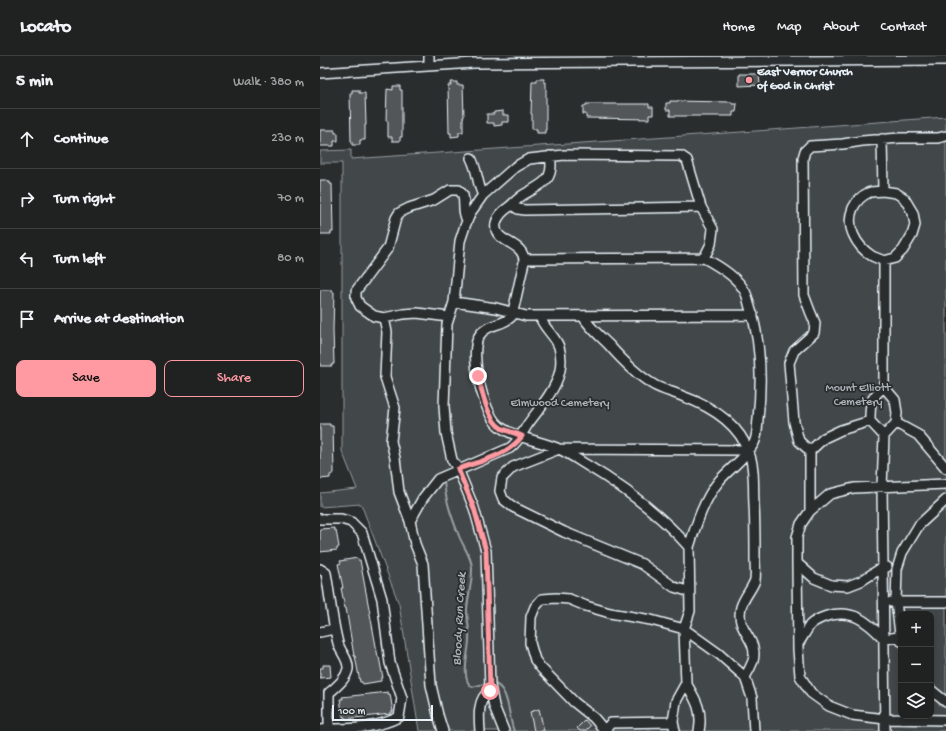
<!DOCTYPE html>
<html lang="en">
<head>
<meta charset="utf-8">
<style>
  body { margin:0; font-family:"Gochi Hand",sans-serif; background:#282a2a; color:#f1f3f6 }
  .controls { position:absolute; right:12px; bottom:12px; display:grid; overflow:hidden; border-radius:8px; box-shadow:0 2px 6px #0003 }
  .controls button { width:36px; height:36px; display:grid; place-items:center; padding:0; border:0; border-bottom:1px solid #3d3f40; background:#202222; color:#f1f3f6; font:20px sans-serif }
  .scale { position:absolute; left:12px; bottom:10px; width:101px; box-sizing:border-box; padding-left:4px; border:2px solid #e8f1f8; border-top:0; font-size:11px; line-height:14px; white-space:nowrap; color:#e8f1f8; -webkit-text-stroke:3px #2a2d2e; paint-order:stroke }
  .stop { position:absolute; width:12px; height:12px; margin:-9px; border:3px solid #ff9aa2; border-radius:50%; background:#fff }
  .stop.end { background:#ff9aa2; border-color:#fff; box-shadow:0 1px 4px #0008 }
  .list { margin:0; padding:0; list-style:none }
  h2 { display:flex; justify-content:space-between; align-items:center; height:52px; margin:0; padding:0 16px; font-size:17px }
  h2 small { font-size:13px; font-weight:400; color:#a2a4a5 }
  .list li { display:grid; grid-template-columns:26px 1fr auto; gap:12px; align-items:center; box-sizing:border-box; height:60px; padding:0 16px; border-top:1px solid #3d3f40 }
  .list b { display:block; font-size:15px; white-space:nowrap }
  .list em { font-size:13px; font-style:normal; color:#a2a4a5 }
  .actions { display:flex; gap:8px; padding:12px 16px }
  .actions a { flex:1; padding:9px 0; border:1px solid #ff9aa2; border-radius:8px; text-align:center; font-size:14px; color:#ff9aa2 }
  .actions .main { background:#ff9aa2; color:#111 }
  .icon { flex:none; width:22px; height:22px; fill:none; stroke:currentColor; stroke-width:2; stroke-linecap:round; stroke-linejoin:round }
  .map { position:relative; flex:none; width:626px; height:675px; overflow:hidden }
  header { display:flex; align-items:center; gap:24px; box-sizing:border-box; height:56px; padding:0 20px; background:#202222; border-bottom:1px solid #3d3f40 }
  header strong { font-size:19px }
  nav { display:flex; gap:22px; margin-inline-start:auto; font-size:14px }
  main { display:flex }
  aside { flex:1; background:#202222 }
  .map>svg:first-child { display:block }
  .green { fill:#424648; stroke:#959ca0; fill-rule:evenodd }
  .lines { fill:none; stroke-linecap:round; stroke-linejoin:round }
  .stream { stroke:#989fa3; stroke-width:2 }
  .building { fill:#535759; stroke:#e8f1f8 }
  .minor-casing { stroke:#e8f1f8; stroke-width:12 }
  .minor { stroke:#2a2d2e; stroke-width:9 }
  .route { stroke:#ff9aa2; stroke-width:5 }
  .poi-dot { fill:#ff9aa2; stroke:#2a2d2e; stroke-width:1.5 }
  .labels { text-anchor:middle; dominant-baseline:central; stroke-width:3.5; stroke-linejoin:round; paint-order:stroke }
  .poi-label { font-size:12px; font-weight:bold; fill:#e8f1f8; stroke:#2a2d2e; text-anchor:start }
  .park-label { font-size:12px; fill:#aeb5ba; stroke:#2a2d2e }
  .water-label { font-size:13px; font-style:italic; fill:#acb3b9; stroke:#2a2d2e }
</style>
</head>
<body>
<header>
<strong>Locato</strong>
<nav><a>Home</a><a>Map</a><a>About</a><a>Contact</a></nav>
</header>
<main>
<aside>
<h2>5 min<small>Walk · 380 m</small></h2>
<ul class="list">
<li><svg class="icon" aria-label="ahead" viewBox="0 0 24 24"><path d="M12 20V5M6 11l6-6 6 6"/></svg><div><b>Continue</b></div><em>230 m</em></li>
<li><svg class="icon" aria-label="right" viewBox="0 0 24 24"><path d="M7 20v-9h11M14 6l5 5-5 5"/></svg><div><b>Turn right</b></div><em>70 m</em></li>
<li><svg class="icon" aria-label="left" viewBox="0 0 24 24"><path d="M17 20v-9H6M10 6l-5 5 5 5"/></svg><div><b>Turn left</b></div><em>80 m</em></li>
<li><svg class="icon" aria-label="arrive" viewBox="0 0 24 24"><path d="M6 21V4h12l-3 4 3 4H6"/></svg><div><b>Arrive at destination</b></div></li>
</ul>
<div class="actions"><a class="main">Save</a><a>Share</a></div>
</aside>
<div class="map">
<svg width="626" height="675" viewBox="0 0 626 675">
  <rect width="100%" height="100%" fill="#2a2d2e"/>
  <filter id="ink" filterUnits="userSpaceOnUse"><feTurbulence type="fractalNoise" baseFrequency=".025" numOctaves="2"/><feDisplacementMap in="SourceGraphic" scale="8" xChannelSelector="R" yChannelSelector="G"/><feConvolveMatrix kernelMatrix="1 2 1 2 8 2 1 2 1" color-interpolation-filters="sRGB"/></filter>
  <g filter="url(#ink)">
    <!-- green -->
    <path class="green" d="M626,61V675H99L79,548L41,448L0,451V437L37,433L22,395V107H0V95L31,94V103L450,74ZM581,558H611V660H581Z"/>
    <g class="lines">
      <!-- stream -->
      <path class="stream" d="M124,424C125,443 132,462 139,480C143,490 153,503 152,514C152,527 148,540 147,553C147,564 150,574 149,584C149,595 140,624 152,631L168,627
        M172,627C190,630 188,662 194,675"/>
    </g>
    <!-- building -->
    <path class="building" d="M419,18H439L440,29L419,30Z
      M217,23H224V26H226V74H225V77H217V73H212V58H211L212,26H217Z
      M130,26H137V29H143L144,61H143V76H139V80L131,81V77H129L128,29H131Z
      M73,30H80V34H82V81H80V85H72V81H68V65H66L67,33L73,34Z
      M32,34H39V37H45L46,69H45V84H40V89H32V85H31L30,37H32Z
      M350,45L412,46V48H417L416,56H413V60H350V54H346V47H350Z
      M266,48H329V51H333V59H329V63L266,62V58H263V50H266Z
      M183,55V59H189V66H182V69L174,70V67H167V58H174V56Z
      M0,74H15V77H18V85H14V90H0Z
      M0,124H7L8,126H10V128H12L13,176H11V178H0Z
      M0,234H12V236H14L13,274L14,308H12V310H0Z
      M0,368H10V370H13L14,417L10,419V422L0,423Z
      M14,472V474H16L19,491L17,492V494L0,496V473Z
      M37,502L38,504H40L58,601H59L63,622H61V625L43,628L42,626H40L35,600H34L26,552H25L21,532H23L18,508L21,507L20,505Z
      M3,609H10L11,621L0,622V612H3Z
      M68,636V638H70L73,656H71V658L25,663V661H23L20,643H23L22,641Z
      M219,653L224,675H214L210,656Z
      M265,664L270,670L265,675H260L257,672Z"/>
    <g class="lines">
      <!-- minor casing -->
      <g class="minor-casing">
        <path id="minor" d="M109,0V10
          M0,17L154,7L626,4
          M562,83L563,135C559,136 552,135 548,137C541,140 536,146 533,152C525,170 536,190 552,200C556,202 560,203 564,205V331C550,342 550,347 550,365L564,380L562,431L565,675
          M230,100C235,126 221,128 203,139C198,142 194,147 189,151C183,155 178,159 176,167C172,188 205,184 204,206L192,260C184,270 167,267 159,280C149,297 163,356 178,369C191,381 222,385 239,393C248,397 257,403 265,408C304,431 339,457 369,491L370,555L364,573L366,627L356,645L353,666L355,675
          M151,102C158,115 157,128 163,139
          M563,135L576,137L584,142L593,157L595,169L592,179L583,194L575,202L564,205
          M192,149L198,153L205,154L381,151
          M204,203L384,202C397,209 417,221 424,234C427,238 428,244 429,248C441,284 442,326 438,363C437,371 438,379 434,387C426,402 410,412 399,425C384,443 376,469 369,491
          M134,246L176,252L206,260L433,259
          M263,260C268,270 280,280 289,289C302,304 317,319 334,329C343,334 353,336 362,340C390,350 419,367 429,397C435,412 433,432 434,448C435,466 435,484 435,502C435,509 436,517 435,524C432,533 424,541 421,551C415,576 439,582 433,605C431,610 428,616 425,621
          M129,261L97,257L83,258L64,262L54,260L40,250L36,242V235L68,192L76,162L79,157L89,152L114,144L130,134H139L143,139C145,148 142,156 147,164
          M64,262L67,276L65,321L75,352L71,385L75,402L79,436L90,465L95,488L103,508L111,629L118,659L123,675
          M564,331L575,344L577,357L576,367L564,380
          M576,367L598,379L626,412
          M490,395L504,382L521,374L550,365
          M626,428L534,432L510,438L490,455L481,468L477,481V507L478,593L480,620L491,637L509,650L532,659L565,663L626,664
          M490,455V395L479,385L474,366L469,307L474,295L494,277L495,267L490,255L484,239L483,102L485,95L490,90L523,88L542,85L580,82H618L626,80
          M0,463H21L31,466L42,477L62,543L70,607L82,642L79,661C53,674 28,672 0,674
          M90,465L103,442L118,423L190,392C199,385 202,377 208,368C224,346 248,322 239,291C235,279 222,271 220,260
          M477,507L494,522L511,529L528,530L541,525L563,511H567
          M0,513L6,517C10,540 12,564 18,587C20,596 29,603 28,613C26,623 17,630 9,637V673
          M369,534H364L354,531L322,508L244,476L193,451L183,443L180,435L182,422L193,411L239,393L428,394
          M571,546H626
          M0,576L14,573
          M581,585L576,546L577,513L582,497L599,469L626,444
          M478,588C482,582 486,575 490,569C494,565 501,562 507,560C533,553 547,565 564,583L579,581
          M366,627C376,644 383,655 379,675
          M611,634L626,646
          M160,675C159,662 157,642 170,635
          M184,675L174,650L170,630L166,495L154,452L138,413L132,404L126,377L124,350L127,268L134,246L140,185L145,170L151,156L163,139L195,111L209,103L244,99L361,100L367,104L381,151L393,173L391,188L384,202
          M284,675L291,667L353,666
          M285,675L274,662L254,646L221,612L215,604L210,587L211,561L215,551L222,543L236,542L249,543L266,550L290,557L331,564L364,573L399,598L425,621L432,642L434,675"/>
      </g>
      <!-- minor -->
      <use href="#minor" class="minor"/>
    </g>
  </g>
  <g class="lines" filter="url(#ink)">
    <!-- route -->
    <path class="route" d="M158,320C162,335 167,363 181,372C187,375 195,377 202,380C188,400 160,405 138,413L154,452L166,495L170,635"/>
  </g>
  <!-- markers -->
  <circle class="poi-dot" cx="429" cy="24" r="4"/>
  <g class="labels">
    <!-- poi labels -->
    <g class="poi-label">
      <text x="437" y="17">East Vernor Church<tspan x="437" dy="14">of God in Christ</tspan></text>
    </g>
    <!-- park labels -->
    <g class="park-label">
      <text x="538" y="333">Mount Elliott<tspan x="538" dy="14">Cemetery</tspan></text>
      <text x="240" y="348">Elmwood Cemetery</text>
    </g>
    <!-- water labels -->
    <g class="water-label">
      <text transform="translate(140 563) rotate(-87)">Bloody Run Creek</text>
    </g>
  </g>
</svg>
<div class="controls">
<button>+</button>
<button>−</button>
<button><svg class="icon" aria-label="layers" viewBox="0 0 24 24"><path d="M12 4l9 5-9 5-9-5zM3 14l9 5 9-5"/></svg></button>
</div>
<div class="scale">100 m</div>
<div class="stop" style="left:170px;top:635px"></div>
<div class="stop end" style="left:158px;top:320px"></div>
</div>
</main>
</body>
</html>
